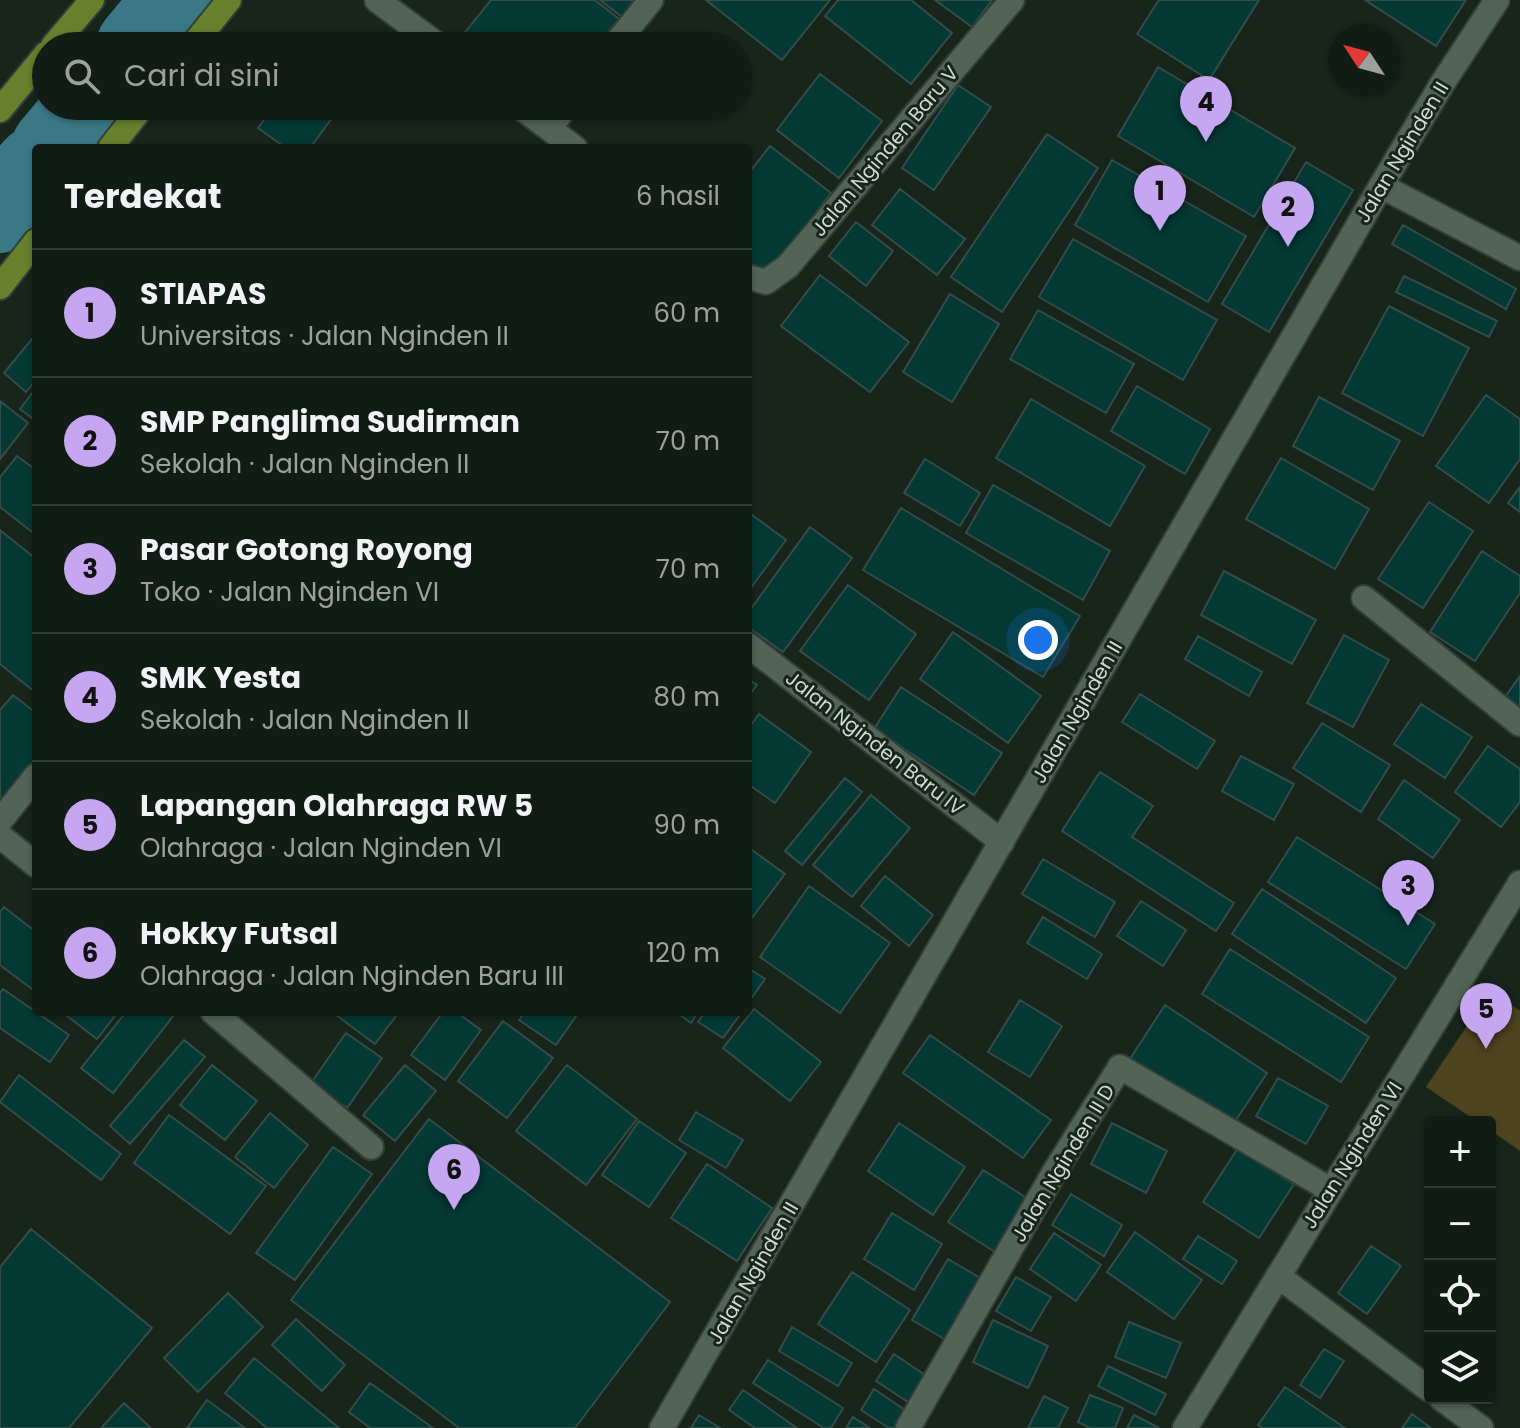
<!DOCTYPE html>
<html lang="id">
<head>
<meta charset="utf-8">
<style>
  body { margin:0; font-family:Poppins,sans-serif; background:#1a251d; color:#f1f3f6 }
  .controls { position:absolute; right:24px; bottom:24px; display:grid; overflow:hidden; border-radius:8px; box-shadow:0 2px 6px #0004 }
  .controls button { width:72px; height:72px; display:grid; place-items:center; padding:0; border:0; border-bottom:2px solid #303a34; background:#111c14; color:#f1f3f6; font:40px sans-serif }
  .compass { position:absolute; left:1328px; top:24px; width:72px; height:72px; border-radius:50%; background:#111c14; box-shadow:0 2px 6px #0004; rotate:306deg }
  .you { position:absolute; left:1038px; top:640px; width:28px; height:28px; margin:-20px; border:6px solid #fff; border-radius:50%; background:#1a73e8; box-shadow:0 0 0 12px #1a73e833 }
  .badge { display:grid; place-items:center; width:52px; height:52px; border-radius:50%; background:#c6a6f0; color:#111; font-size:26px; font-weight:700 }
  .pin { position:absolute; translate:-50% -66px; filter:drop-shadow(0 2px 4px #0008) }
  .pin::after { content:''; position:absolute; top:42px; width:28px; height:24px; background:inherit; clip-path:polygon(0 0,100% 0,50% 100%) }
  .list { margin:0; padding:0; list-style:none }
  h2 { display:flex; justify-content:space-between; align-items:center; height:104px; margin:0; padding:0 32px; font-size:34px }
  h2 small { font-size:26px; font-weight:400; color:#9ca1a0 }
  .list li { display:grid; grid-template-columns:52px 1fr auto; gap:24px; align-items:center; box-sizing:border-box; height:128px; padding:0 32px; border-top:2px solid #303a34 }
  .list b { display:block; font-size:30px; white-space:nowrap }
  .list p { margin:0; font-size:26px; white-space:nowrap; color:#9ca1a0 }
  .list em { font-size:26px; font-style:normal; color:#9ca1a0 }
  .icon { flex:none; width:44px; height:44px; fill:none; stroke:currentColor; stroke-width:2; stroke-linecap:round; stroke-linejoin:round }
  .map { position:relative; flex:none; width:1520px; height:1428px; overflow:hidden }
  .search { position:absolute; background:#111c14; box-shadow:0 2px 6px #0004; left:32px; top:32px; width:720px; height:88px; display:flex; align-items:center; gap:20px; box-sizing:border-box; padding:0 28px; border-radius:44px; color:#9ca1a0; font-size:30px }
  .panel { position:absolute; background:#111c14; box-shadow:0 2px 6px #0004; left:32px; top:144px; width:720px; height:872px; border-radius:8px }
  .map>svg:first-child { display:block }
  .green { fill:#4e4420 }
  .lines { fill:none; stroke-linecap:round; stroke-linejoin:round }
  .river { stroke:#3b7885; stroke-width:84 }
  .building { fill:#043934; stroke:#364c48; stroke-width:2 }
  .minor-casing { stroke:#343e37; stroke-width:28 }
  .major-casing { stroke:#343e37; stroke-width:28 }
  .minor { stroke:#526357; stroke-width:24 }
  .major { stroke:#66802e; stroke-width:24 }
  .labels { text-anchor:middle; dominant-baseline:central; stroke-width:6; stroke-linejoin:round; paint-order:stroke }
  .street-label { font-size:20px; fill:#cfd8d1; stroke:#17251b }
</style>
</head>
<body>
<div class="map">
<svg width="1520" height="1428" viewBox="0 0 1520 1428">
  <rect width="100%" height="100%" fill="#17251b"/>
  <!-- green -->
  <path class="green" d="M1491,990L1520,1011V1151L1490,1130V1122H1478L1426,1087Z"/>
  <g class="lines">
    <!-- river -->
    <path class="river" d="M138,46L176,0
      M53,148L88,106
      M0,211L36,168"/>
  </g>
  <!-- building -->
  <path class="building" d="M491,0H595L619,19L597,46H454Z
    M600,0H642L626,20Z
    M706,0H830L782,60Z
    M838,0H911L952,33L911,84L825,16Z
    M935,0H992L972,27Z
    M1159,0H1259L1209,80L1137,34Z
    M1365,0H1466L1436,46Z
    M1158,67L1295,148L1254,217L1118,136Z
    M820,74L882,121L839,178L777,130Z
    M958,85L991,107L934,190L902,168Z
    M274,106H315L332,118L310,148H286L258,128Z
    M1047,134L1098,168L1002,312L951,277Z
    M770,146L831,193L764,281L748,269V174Z
    M1112,160L1246,236L1208,302L1075,225Z
    M1306,162L1353,190L1269,332L1222,304Z
    M900,189L965,239L937,275L872,225Z
    M856,222L893,251L866,286L829,256Z
    M1403,225L1516,289L1506,309L1392,244Z
    M1073,239L1217,320L1183,380L1039,297Z
    M820,275L909,342L870,392L781,326Z
    M1404,276L1497,321L1489,337L1396,292Z
    M950,294L999,324L952,402L903,372Z
    M1389,306L1469,348L1423,436L1342,393Z
    M1038,310L1134,364L1106,413L1010,359Z
    M36,334V380L26,392L4,373Z
    M1137,386L1210,429L1185,474L1111,431Z
    M36,388V421L20,409Z
    M1486,395L1520,419V459L1489,503L1436,466Z
    M1319,397L1400,441L1373,490L1293,446Z
    M1031,399L1145,466L1110,526L996,458Z
    M0,401L28,423L0,459Z
    M17,456L36,470V535L0,507V477Z
    M1281,458L1369,509L1335,569L1246,519Z
    M925,459L980,493L960,526L904,493Z
    M993,485L1110,551L1083,600L966,533Z
    M1520,487V512L1508,503Z
    M1429,502L1473,531L1423,608L1378,579Z
    M901,508L1080,616L1043,677L863,570Z
    M748,512L786,540L748,592Z
    M810,527L852,558L783,652L748,627V613Z
    M0,530L36,559V693L0,664Z
    M1482,551L1520,576V593L1475,661L1430,632Z
    M1224,571L1316,620L1292,664L1201,615Z
    M848,585L916,634L869,700L800,651Z
    M953,632L1041,696L1008,743L920,679Z
    M1344,635L1389,660L1353,727L1307,703Z
    M1198,636L1262,672L1249,696L1185,659Z
    M1520,676V712L1503,700Z
    M748,679L757,685L748,697Z
    M901,687L1002,753L974,795L874,729Z
    M1140,694L1215,741L1197,769L1122,722Z
    M13,695L36,713V760L4,801L0,798V710Z
    M1421,704L1472,737L1445,778L1394,744Z
    M759,714L811,752L775,803L748,784V729Z
    M1322,723L1390,765L1361,812L1293,768Z
    M1488,746L1520,769V802L1501,827L1455,792Z
    M1241,756L1294,784L1274,820L1222,791Z
    M1100,772L1153,806L1132,837L1234,903L1216,931L1062,831Z
    M845,778L862,792L802,865L785,851Z
    M1404,780L1460,820L1433,858L1378,819Z
    M871,795L910,828L852,897L813,865Z
    M1297,837L1435,924L1406,969L1268,882Z
    M748,847L785,874L748,923Z
    M1043,859L1115,902L1095,937L1022,894Z
    M885,876L933,915L909,946L861,906Z
    M809,886L890,943L840,1013L760,957Z
    M1262,889L1396,978L1366,1023L1232,934Z
    M1141,901L1186,930L1163,966L1117,936Z
    M4,907L36,932V992L0,965V912Z
    M1043,917L1102,954L1087,979L1027,943Z
    M1230,949L1369,1037L1341,1082L1202,994Z
    M748,968L765,979L748,1003Z
    M3,989L69,1035L50,1062L0,1028V993Z
    M1020,1000L1062,1026L1030,1077L988,1052Z
    M1165,1005L1267,1073L1230,1129L1128,1062Z
    M754,1009L821,1062L790,1101L723,1048Z
    M62,1012H118L97,1039Z
    M126,1012H170L174,1015L113,1093L81,1068Z
    M332,1012H399L375,1044Z
    M443,1012H456L481,1030L445,1080L411,1055Z
    M525,1012H579L556,1045L519,1020Z
    M676,1012H698L691,1023Z
    M705,1012H742L723,1038L698,1022Z
    M503,1021L553,1058L507,1118L458,1081Z
    M346,1033L382,1058L347,1108L311,1083Z
    M930,1035L1051,1120L1023,1158L903,1073Z
    M184,1040L205,1057L130,1144L110,1126Z
    M212,1065L257,1101L225,1140L180,1105Z
    M405,1065L436,1091L395,1141L363,1115Z
    M567,1065L637,1119L586,1185L516,1131Z
    M19,1075L121,1154L101,1180L0,1102Z
    M1278,1078L1328,1106L1306,1144L1256,1116Z
    M696,1112L743,1140L726,1168L679,1140Z
    M270,1113L308,1145L274,1188L235,1157Z
    M169,1115L266,1186L230,1234L134,1163Z
    M429,1119L670,1302L575,1428H459L291,1300Z
    M639,1121L686,1153L649,1207L602,1175Z
    M899,1123L965,1167L933,1215L868,1171Z
    M1112,1123L1167,1151L1146,1193L1091,1164Z
    M333,1147L372,1174L295,1280L256,1253Z
    M1238,1148L1294,1184L1259,1238L1203,1202Z
    M707,1164L772,1208L737,1261L671,1218Z
    M983,1170L1033,1202L998,1254L948,1222Z
    M1071,1194L1122,1225L1104,1256L1052,1225Z
    M892,1213L942,1244L914,1290L864,1259Z
    M31,1229L152,1328L69,1428H0V1267Z
    M1135,1232L1202,1280L1174,1319L1107,1272Z
    M1054,1233L1101,1265L1076,1301L1030,1269Z
    M1198,1236L1237,1261L1222,1284L1183,1259Z
    M1371,1246L1401,1266L1367,1314L1338,1293Z
    M948,1259L982,1279L946,1340L912,1320Z
    M852,1272L910,1310L876,1362L818,1324Z
    M1016,1277L1051,1297L1031,1331L996,1311Z
    M228,1293L263,1327L198,1392L164,1358Z
    M296,1319L345,1365L322,1391L272,1345Z
    M993,1320L1048,1346L1028,1388L973,1362Z
    M1129,1322L1181,1343L1166,1378L1115,1357Z
    M792,1327L852,1363L838,1386L779,1351Z
    M1324,1349L1344,1361L1320,1398L1300,1385Z
    M894,1354L928,1377L911,1404L876,1381Z
    M254,1358L339,1428H267L225,1393Z
    M768,1360L843,1408L831,1428H824L753,1383Z
    M1108,1366L1166,1394L1155,1415L1098,1386Z
    M370,1383L433,1428H370L349,1412Z
    M1285,1387L1345,1428H1263L1258,1425Z
    M874,1389L905,1410L894,1428H889L861,1410Z
    M743,1390L797,1428H755L729,1410Z
    M1090,1395L1123,1408L1115,1428H1090L1078,1422Z
    M1044,1396L1068,1408L1058,1428H1028Z
    M207,1400L245,1428H187Z
    M124,1403L151,1428H101Z
    M1412,1414L1431,1428H1402Z
    M699,1415L720,1428H691Z
    M1134,1415L1159,1428H1127Z
    M853,1417L870,1428H846Z"/>
  <g class="lines">
    <!-- minor casing -->
    <g class="minor-casing">
      <path id="minor" d="M377,0L439,46
        M614,46L651,0
        M519,106L575,148
        M549,128L567,106
        M1381,186L1520,258
        M748,277L766,282L788,266L1012,0
        M1364,598L1520,724
        M748,645L1002,842
        M0,821L36,776
        M0,836L36,865
        M213,1012L371,1147
        M1278,1276L1430,1390
        M1441,1398L1481,1428
        M662,1428L1381,186L1442,84L1497,0
        M908,1428L1055,1171L1120,1067L1331,1190
        M1185,1428L1520,883"/>
    </g>
    <!-- major casing -->
    <g class="major-casing">
      <path id="major" d="M53,46L92,0
        M192,46L229,0
        M0,110L46,54
        M110,148L143,106
        M0,287L36,241"/>
    </g>
    <!-- minor -->
    <use href="#minor" class="minor"/>
    <!-- major -->
    <use href="#major" class="major"/>
  </g>
  <g class="labels">
    <!-- street labels -->
    <g class="street-label">
      <text transform="translate(885 151) rotate(-50)">Jalan Nginden Baru V</text>
      <text transform="translate(1402 152) rotate(-59)">Jalan Nginden II</text>
      <text transform="translate(1077 712) rotate(-60)">Jalan Nginden II</text>
      <text transform="translate(875 743) rotate(38)">Jalan Nginden Baru IV</text>
      <text transform="translate(1352 1155) rotate(-58)">Jalan Nginden VI</text>
      <text transform="translate(1063 1163) rotate(-59)">Jalan Nginden II D</text>
      <text transform="translate(753 1273) rotate(-60)">Jalan Nginden II</text>
    </g>
  </g>
</svg>
<div class="controls">
<button>+</button>
<button>−</button>
<button><svg class="icon" aria-label="locate" viewBox="0 0 24 24"><circle cx="12" cy="12" r="6"/><path d="M12 2v4M12 18v4M2 12h4M18 12h4"/></svg></button>
<button><svg class="icon" aria-label="layers" viewBox="0 0 24 24"><path d="M12 4l9 5-9 5-9-5zM3 14l9 5 9-5"/></svg></button>
</div>
<svg class="compass" viewBox="-18 -18 36 36"><path d="M0-13l5 13h-10z" fill="#e53935"/><path d="M0 13l5-13h-10z" fill="#9ca1a0"/></svg>
<div class="you"></div>
<div class="pin badge" style="left:1160px;top:231px">1</div>
<div class="pin badge" style="left:1288px;top:247px">2</div>
<div class="pin badge" style="left:1408px;top:926px">3</div>
<div class="pin badge" style="left:1206px;top:142px">4</div>
<div class="pin badge" style="left:1486px;top:1049px">5</div>
<div class="pin badge" style="left:454px;top:1210px">6</div>
<div class="search"><svg class="icon" aria-label="search" viewBox="0 0 24 24"><circle cx="10" cy="10" r="6"/><path d="M15 15l6 6"/></svg>Cari di sini</div>
<section class="panel">
<h2>Terdekat<small>6 hasil</small></h2>
<ul class="list">
<li><span class="badge">1</span><div><b>STIAPAS</b><p>Universitas · Jalan Nginden II</p></div><em>60 m</em></li>
<li><span class="badge">2</span><div><b>SMP Panglima Sudirman</b><p>Sekolah · Jalan Nginden II</p></div><em>70 m</em></li>
<li><span class="badge">3</span><div><b>Pasar Gotong Royong</b><p>Toko · Jalan Nginden VI</p></div><em>70 m</em></li>
<li><span class="badge">4</span><div><b>SMK Yesta</b><p>Sekolah · Jalan Nginden II</p></div><em>80 m</em></li>
<li><span class="badge">5</span><div><b>Lapangan Olahraga RW 5</b><p>Olahraga · Jalan Nginden VI</p></div><em>90 m</em></li>
<li><span class="badge">6</span><div><b>Hokky Futsal</b><p>Olahraga · Jalan Nginden Baru III</p></div><em>120 m</em></li>
</ul>
</section>
</div>
</body>
</html>
